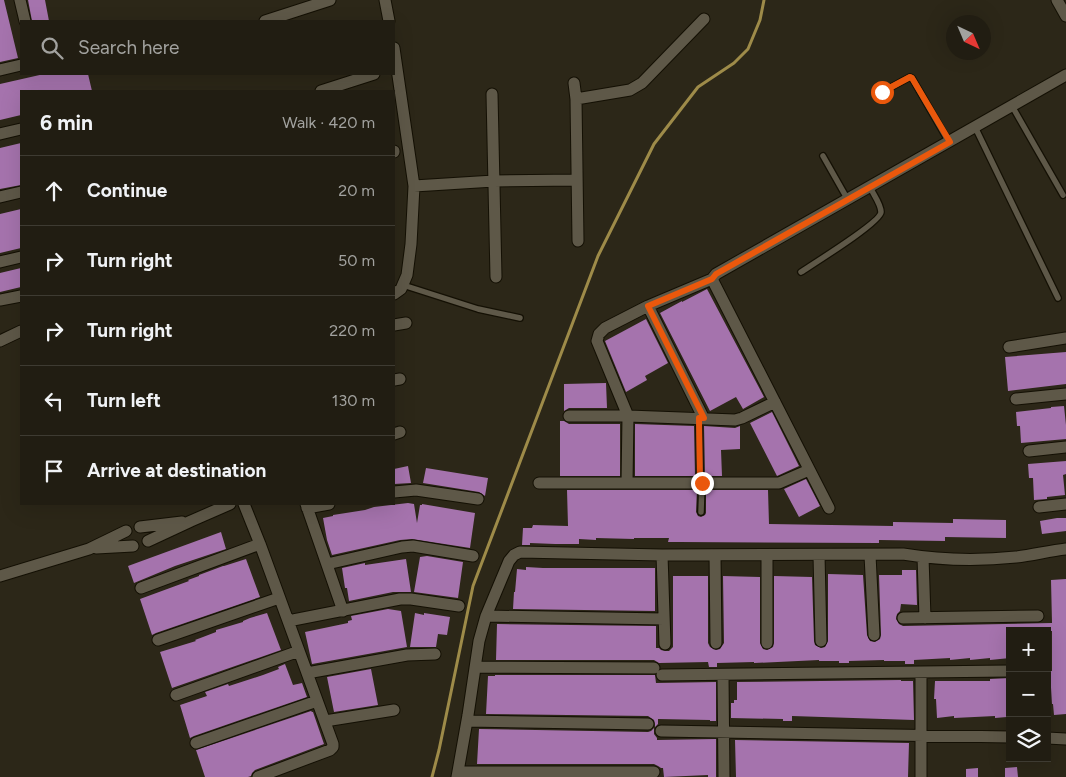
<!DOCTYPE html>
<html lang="en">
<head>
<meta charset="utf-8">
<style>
  body { margin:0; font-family:Figtree,sans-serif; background:#29261b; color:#f1f3f6 }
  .controls { position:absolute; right:15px; bottom:15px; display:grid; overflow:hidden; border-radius:0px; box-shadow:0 5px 20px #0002 }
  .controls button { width:45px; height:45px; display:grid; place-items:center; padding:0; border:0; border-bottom:1px solid #3e3b32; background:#211d12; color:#f1f3f6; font:25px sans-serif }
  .compass { position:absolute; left:946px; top:15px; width:45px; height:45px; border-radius:50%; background:#211d12; box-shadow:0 5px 20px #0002; rotate:136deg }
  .stop { position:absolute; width:15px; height:15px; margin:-11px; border:4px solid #ea580c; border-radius:50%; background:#fff }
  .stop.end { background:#ea580c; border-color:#fff; box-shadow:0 1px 5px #0008 }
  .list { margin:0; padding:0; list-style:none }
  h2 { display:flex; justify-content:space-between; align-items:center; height:65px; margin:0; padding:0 20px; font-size:21px }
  h2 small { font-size:16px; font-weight:400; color:#a2a29f }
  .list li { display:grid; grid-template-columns:32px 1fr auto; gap:15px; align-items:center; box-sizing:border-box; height:70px; padding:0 20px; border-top:1px solid #3e3b32 }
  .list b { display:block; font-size:19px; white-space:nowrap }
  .list em { font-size:16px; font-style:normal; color:#a2a29f }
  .icon { flex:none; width:28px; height:28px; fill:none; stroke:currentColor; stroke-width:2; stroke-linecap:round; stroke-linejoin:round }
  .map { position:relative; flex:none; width:1066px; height:777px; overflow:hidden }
  .search { position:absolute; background:#211d12; box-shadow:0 5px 20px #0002; left:20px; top:20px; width:375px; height:55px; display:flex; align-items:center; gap:12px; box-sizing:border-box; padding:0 18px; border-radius:0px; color:#a2a29f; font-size:19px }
  .panel { position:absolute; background:#211d12; box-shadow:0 5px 20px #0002; left:20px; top:90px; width:375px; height:415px; border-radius:0px }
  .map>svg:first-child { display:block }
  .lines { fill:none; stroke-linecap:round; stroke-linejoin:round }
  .stream { stroke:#9e8b49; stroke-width:3 }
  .building { fill:#a573ad }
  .service-casing { stroke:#141004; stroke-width:8 }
  .minor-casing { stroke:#141004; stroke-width:13 }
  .service { stroke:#5e5848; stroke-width:5.5 }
  .minor { stroke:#5e5848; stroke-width:11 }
  .route { stroke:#ea580c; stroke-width:6 }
</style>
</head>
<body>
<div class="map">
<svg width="1066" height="777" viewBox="0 0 1066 777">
  <rect width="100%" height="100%" fill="#2c2718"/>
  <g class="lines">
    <!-- stream -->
    <path class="stream" d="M432,777L439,750L473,586L598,256L654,144L698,87L734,63L748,49L760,20L764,0"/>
  </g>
  <!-- building -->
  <path class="building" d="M0,0H4L18,58L0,62Z
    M28,0H45L49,21H32Z
    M44,74H88L92,91H21V115L0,120V84Z
    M21,143V185L0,189V148Z
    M21,209V248L0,253V214Z
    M21,268V287L0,292V273Z
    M707,289L764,397L743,409L736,397L710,411L660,313L682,301V302Z
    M646,319L668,363L645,376L647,380L626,392L605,341Z
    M1066,352V384L1008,391L1005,357Z
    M606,383L607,408H569L564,411V384Z
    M1064,406L1066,425V439L1021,443L1020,426H1017L1016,412L1051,408V407Z
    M772,412L799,466L777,476L750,423Z
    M560,421H564L569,424H620V476H560Z
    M635,424L694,426L695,476H635Z
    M704,426L735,428L740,426V449L721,450L722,476H705Z
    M1066,461V474L1063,475L1065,495L1047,497V499L1034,500L1033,478H1029L1028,464Z
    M408,466L411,483L394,484V469Z
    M426,468L488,478L485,496L479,492L423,483Z
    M806,479L820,506L799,517L784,489Z
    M567,490H697L696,512L698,516L701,517L705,515L706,513V490H768L769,524L893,526V522L953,523V519L1006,520V538L945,537V541L879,540V543L679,542H668L669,538H634V539L596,538V540L579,539V544H555L530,543V545H522L523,528H532L533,525L568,526Z
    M408,503L414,504L417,523L420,505H422V504L475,513L470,548L412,539L400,540L332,555L327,540L323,518L333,516V515L365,510L374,507Z
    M1057,518H1066V531L1042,534L1040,521Z
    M221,532L226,549L175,566L134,583L128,566Z
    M427,556L463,562L458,598L414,592L420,557Z
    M246,559L260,597L156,633L152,635L140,599L189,581L188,580L199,576V575L223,566H224Z
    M406,559L411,592H393L349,601L347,588H345L342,568L365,563V565Z
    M526,567L543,568H655V611L513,609L514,592H515L517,569L526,570Z
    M902,570H916L917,605L901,604L900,611L897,614L896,619L899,624L903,626L1052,623L1051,580L1066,579V714L1054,715L1053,704H1052L1050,671H1052V631H1010V658L990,660V658L970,660V658L950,660V658L914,660V664H905V661H884V660L849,661V663H839V661H819V660L754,663V662L717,663V667H709L708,662L659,663L654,660H496L497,624L656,626V648H659L661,650L665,651H669L673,647V576H708V643L710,647L716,650L720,649L724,643L723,576L760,577V643L763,649L767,650L773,647L774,643V576L812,577L814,641L815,645L821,648L825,647L828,641V574L863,575L867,635L870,641L875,642L880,639L881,635L879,575H902Z
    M388,609L401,611L407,647L312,664L305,632L348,623V621L352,620L351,616Z
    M267,613L281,650L172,688L160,652L196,641L195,640L203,637L216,632V630L243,622V621L250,618Z
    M415,613L424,615V613L450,617L447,635L438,634L436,647H410Z
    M285,664L293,685L302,683L307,697L194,736L190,738L180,705L207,696L205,692L228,684L229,686L263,675L279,669L278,667Z
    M371,669L378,705L334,712L327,677Z
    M495,675H655L656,683L716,682V721H710V720L658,719V724L655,727V724L654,720L648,716L486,714L488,676H495Z
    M1010,678V696H1006L1007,717L995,718V716L954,718V716L937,718L936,699H934L935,681H990V679Z
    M901,680V681H913L914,720L792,716V721H783V719L731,718V703H734V700H737V682Z
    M311,711L312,712H313L324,744L255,770L252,773L251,776L248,777H205L196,750Z
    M654,728V734L657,738V740L716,739V777H708V775L664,777L663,768H661L658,766L654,764H477L479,729L648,732L651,731Z
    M735,740L909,743L908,777H736Z
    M1017,767L1018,777H1005V768Z
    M978,768V777H966V769Z"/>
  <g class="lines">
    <!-- service casing -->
    <g class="service-casing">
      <path id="service" d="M882,92L910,77L912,78L949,142
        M1012,106L1063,195
        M975,127L1058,298
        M823,156L848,200
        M801,272C813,264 881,222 881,212C881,204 873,194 870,187
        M403,285L478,309L520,318
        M699,418L700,483
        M701,512L702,483"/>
    </g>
    <!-- minor casing -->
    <g class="minor-casing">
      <path id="minor" d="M20,0L25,21
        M385,0L389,21
        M1057,0L1066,16
        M265,21L330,0
        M394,48L414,186L411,244L407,275L401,289L394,294
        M0,70L21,65
        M574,83L576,99
        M321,91L374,74
        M492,94L496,277
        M0,134L21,129
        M394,152V151
        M414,186L494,181L577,180
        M0,197L21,192
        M578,241L576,99L630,90L642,83L704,19
        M0,262L21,257
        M0,300L21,296
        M648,306L704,419
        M394,325L406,323
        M0,341L21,331
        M1009,347L1066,338
        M394,380L400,379
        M1016,399L1066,394
        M569,416H628L735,420L742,418L775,402
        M394,434L400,432
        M1029,451L1066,447
        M539,483H779L809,470
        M627,483L628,416L597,341L599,334L605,328L648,306L712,279
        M394,492L416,490L478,499
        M244,504L260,544L333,744V747L330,750L258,777
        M306,504L343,611
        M1039,507L1066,504
        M307,508L329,504
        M829,508L712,279L716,274L1066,75
        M140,527L182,522
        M148,541L191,521L230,504
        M96,548L133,546
        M662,555L665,644
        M715,555L716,643
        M767,555V643
        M819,555L821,641
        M870,555L874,635
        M923,557L925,618
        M327,564L402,547L413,546L473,556
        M0,576L89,549L126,531
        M141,588L260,544
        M486,616L664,619
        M903,618L1038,616
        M288,621L400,599H411L459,606
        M158,640L279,598
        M476,667L654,668
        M307,673L407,655L435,654
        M662,675L1010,671
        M723,675L724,777
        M176,695L299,651
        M325,721L394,710
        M467,721L648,724
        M661,731L1010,737
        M1047,738L1066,739
        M196,743L317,701
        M458,772H654
        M457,777L468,715L479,641L486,616L509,561L514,555L520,552L662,555L903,554C940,560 978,561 1016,557C1033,555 1049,551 1066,549
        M921,777V672"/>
    </g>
    <!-- service -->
    <use href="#service" class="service"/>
    <!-- minor -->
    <use href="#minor" class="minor"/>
  </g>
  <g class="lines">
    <!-- route -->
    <path class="route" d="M702,483H700L699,418H704L648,306L712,279L716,274L950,142L912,78L910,77L882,92"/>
  </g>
</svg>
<div class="controls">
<button>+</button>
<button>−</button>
<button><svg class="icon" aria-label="layers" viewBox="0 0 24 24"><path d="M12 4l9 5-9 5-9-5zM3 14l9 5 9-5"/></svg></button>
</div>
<svg class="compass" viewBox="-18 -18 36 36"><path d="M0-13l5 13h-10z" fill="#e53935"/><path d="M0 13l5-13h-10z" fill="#a2a29f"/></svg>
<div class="stop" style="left:882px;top:92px"></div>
<div class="stop end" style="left:702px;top:483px"></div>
<div class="search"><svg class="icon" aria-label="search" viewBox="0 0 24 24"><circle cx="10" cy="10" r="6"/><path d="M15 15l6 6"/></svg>Search here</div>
<section class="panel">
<h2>6 min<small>Walk · 420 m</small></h2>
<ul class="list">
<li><svg class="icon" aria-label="ahead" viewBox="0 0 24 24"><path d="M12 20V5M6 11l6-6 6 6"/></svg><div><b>Continue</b></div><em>20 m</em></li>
<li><svg class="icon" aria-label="right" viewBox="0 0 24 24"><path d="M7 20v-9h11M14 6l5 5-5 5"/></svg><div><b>Turn right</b></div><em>50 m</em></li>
<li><svg class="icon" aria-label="right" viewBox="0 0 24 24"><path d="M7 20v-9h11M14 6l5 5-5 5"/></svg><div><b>Turn right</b></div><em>220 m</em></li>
<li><svg class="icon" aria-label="left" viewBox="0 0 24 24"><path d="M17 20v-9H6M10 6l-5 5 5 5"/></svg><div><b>Turn left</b></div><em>130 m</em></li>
<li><svg class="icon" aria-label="arrive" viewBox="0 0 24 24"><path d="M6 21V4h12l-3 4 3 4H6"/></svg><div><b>Arrive at destination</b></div></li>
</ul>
</section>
</div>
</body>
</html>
